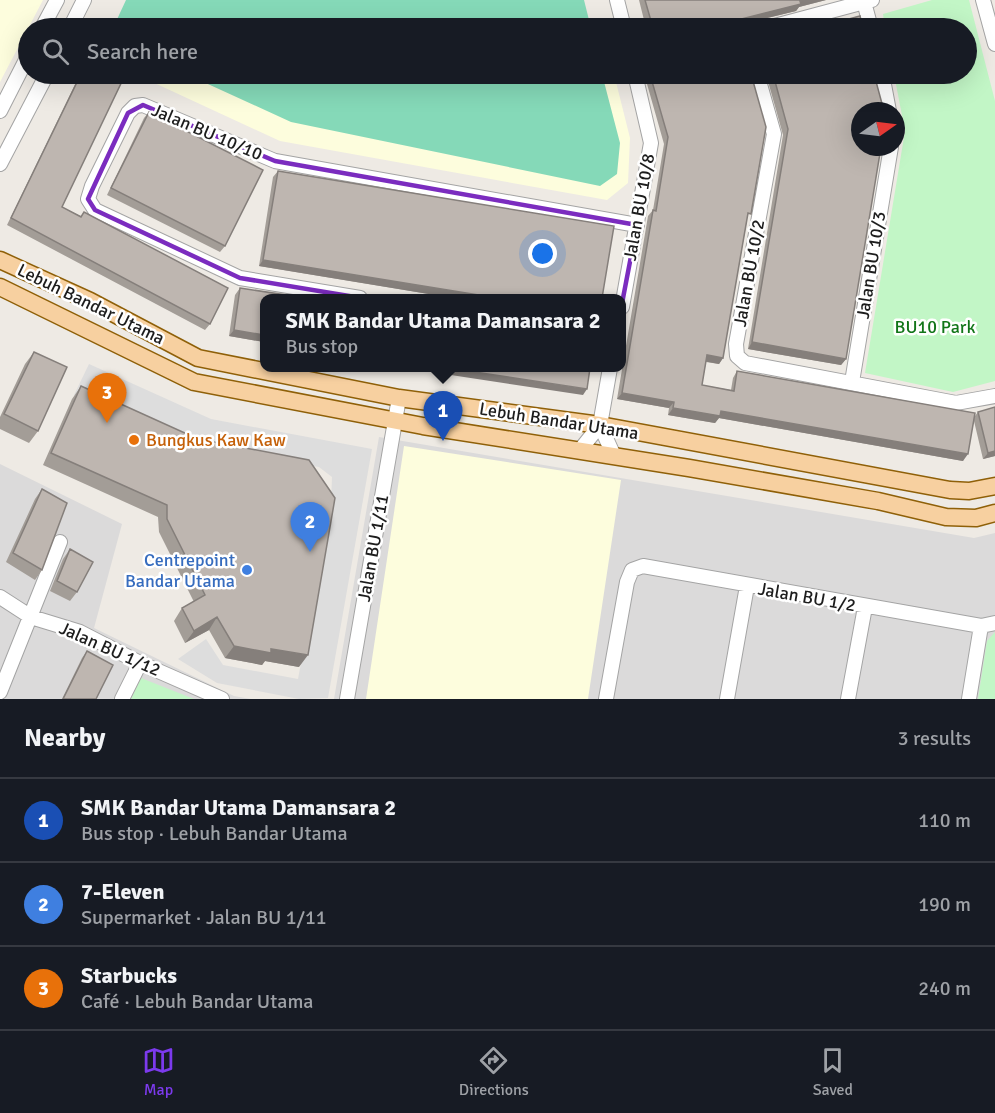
<!DOCTYPE html>
<html lang="en">
<head>
<meta charset="utf-8">
<style>
  body { margin:0; font-family:Signika,sans-serif; background:#20242c; color:#f1f3f6 }
  .compass { position:absolute; left:851px; top:102px; width:54px; height:54px; border-radius:50%; background:#171b24; box-shadow:0 6px 24px #0002; rotate:76deg }
  .you { position:absolute; left:543px; top:254px; width:21px; height:21px; margin:-15px; border:4px solid #fff; border-radius:50%; background:#1a73e8; box-shadow:0 0 0 9px #1a73e833 }
  .badge { display:grid; place-items:center; width:39px; height:39px; border-radius:50%; background:#7c3aed; color:#fff; font-size:20px; font-weight:700 }
  .pin { position:absolute; translate:-50% -50px; filter:drop-shadow(0 2px 3px #0008) }
  .pin::after { content:''; position:absolute; top:32px; width:21px; height:18px; background:inherit; clip-path:polygon(0 0,100% 0,50% 100%) }
  .popup { position:absolute; left:260px; top:294px; width:366px; height:78px; box-sizing:border-box; display:grid; place-content:center; border-radius:12px; background:#171b24; filter:drop-shadow(0 2px 4px #0005); font-size:20px; white-space:nowrap; color:#9ea1a6 }
  .popup b { font-size:22px; color:#f1f3f6 }
  .popup::after { content:''; position:absolute; left:50%; top:100%; margin-left:-12px; border:12px solid transparent; border-top-color:#171b24 }
  .list { margin:0; padding:0; list-style:none }
  h2 { display:flex; justify-content:space-between; align-items:center; height:78px; margin:0; padding:0 24px; font-size:26px }
  h2 small { font-size:20px; font-weight:400; color:#9ea1a6 }
  .list li { display:grid; grid-template-columns:39px 1fr auto; gap:18px; align-items:center; box-sizing:border-box; height:84px; padding:0 24px; border-top:2px solid #363941 }
  .list b { display:block; font-size:22px; white-space:nowrap }
  .list p { margin:0; font-size:20px; white-space:nowrap; color:#9ea1a6 }
  .list em { font-size:20px; font-style:normal; color:#9ea1a6 }
  .icon { flex:none; width:33px; height:33px; fill:none; stroke:currentColor; stroke-width:2; stroke-linecap:round; stroke-linejoin:round }
  .map { position:relative; flex:none; width:995px; height:699px; overflow:hidden }
  .search { position:absolute; background:#171b24; box-shadow:0 6px 24px #0002; left:18px; right:18px; top:18px; height:66px; display:flex; align-items:center; gap:15px; box-sizing:border-box; padding:0 21px; border-radius:33px; color:#9ea1a6; font-size:22px }
  .sheet { height:330px; background:#171b24 }
  nav { display:flex; justify-content:space-around; align-items:center; box-sizing:border-box; height:84px; border-top:2px solid #363941; background:#171b24; font-size:16px; color:#9ea1a6 }
  nav a { display:grid; justify-items:center; gap:3px }
  nav .on { color:#7c3aed }
  .map>svg:first-child { display:block }
  .residential { fill:#dbdada }
  .education { fill:#fdfddd }
  .park { fill:#c2f6c6 }
  .pitch { fill:#85d9b8 }
  .parking { fill:#ddd }
  .lines { fill:none; stroke-linecap:round; stroke-linejoin:round }
  .minor-casing { stroke:#a4a4a4; stroke-width:16 }
  .major-casing { stroke:#8f6008; stroke-width:19 }
  .minor { stroke:#fff; stroke-width:14 }
  .major { stroke:#f7d0a0; stroke-width:16 }
  .wall { fill:#a39d97 }
  .shaded-wall { fill:#857f7b }
  .building { fill:#beb6b0; stroke:#857f7b; stroke-width:1.5 }
  .marked { fill:none; stroke:#7b2cbf; stroke-width:4.5; stroke-linejoin:round }
  .food-dot { fill:#e8710a; stroke:#fff; stroke-width:2 }
  .shop-dot { fill:#3f7fe0; stroke:#fff; stroke-width:2 }
  .labels { text-anchor:middle; dominant-baseline:central; stroke-width:5; stroke-linejoin:round; paint-order:stroke }
  .street-label { font-size:18px; fill:#1d1d1d; stroke:#fff }
  .park-label { font-size:18px; fill:#117518; stroke:#fff }
  .food-label { font-size:18px; fill:#c56008; stroke:#fff; text-anchor:start }
  .shop-label { font-size:18px; fill:#366cbe; stroke:#fff; text-anchor:end }
</style>
</head>
<body>
<div class="map">
<svg width="995" height="699" viewBox="0 0 995 699">
  <rect width="100%" height="100%" fill="#eeeae4"/>
  <!-- residential -->
  <path class="residential" d="M379,437L974,538L995,533V699H334Z
    M0,464L122,524L94,628L234,696L251,699H0Z"/>
  <!-- education -->
  <path class="education" d="M0,0H43L0,82Z
    M135,74H614L630,138L628,183L607,200L280,141Z
    M404,446L621,480L588,699H366Z"/>
  <!-- park -->
  <path class="park" d="M932,0H969L995,101V381L953,392L865,373L905,131L894,74H966V28H885L883,14Z
    M995,632V699H978L987,641Z
    M141,678L194,699H131Z"/>
  <!-- pitch -->
  <path class="pitch" d="M126,0H584L591,28H113Z
    M186,74H602L620,143L617,174L600,186L291,122Z"/>
  <!-- parking -->
  <path class="parking" d="M89,364L211,419L372,449L328,698L299,699L217,683L178,659L206,639L223,665L298,679L331,504L332,477L319,467L179,444L74,395Z"/>
  <g class="lines">
    <!-- minor casing -->
    <g class="minor-casing">
      <path id="minor" d="M617,0L624,28
        M983,0L995,44
        M864,2L871,28
        M42,28L57,0
        M70,28L84,0
        M767,28L872,0
        M757,74L774,134L736,344L737,356L745,363L956,403L995,396
        M882,74L889,111
        M0,111L28,56
        M0,164L47,74
        M360,298L240,278L95,210L88,199L92,186L128,113L135,106L143,105L275,161L637,225
        M622,307L651,143L635,74
        M852,382L891,147
        M600,425L614,456
        M580,450L600,425L610,368
        M0,597L31,617L80,632L140,663L222,699
        M0,692L60,542
        M122,699L140,663
        M347,699L399,398
        M606,699L627,582L632,570L643,566L981,626L995,623
        M727,699L747,586
        M848,699L865,607
        M969,699L981,626"/>
    </g>
    <!-- major casing -->
    <g class="major-casing">
      <path id="major" d="M0,260L90,301L198,358L399,398L600,425L950,490L969,491L995,486
        M0,287L194,382L423,426L689,468L878,501L946,517L976,518L995,513"/>
    </g>
    <!-- minor -->
    <use href="#minor" class="minor"/>
    <!-- major -->
    <use href="#major" class="major"/>
  </g>
  <!-- wall -->
  <path class="wall" d="M639,0H826L799,7L796,11L726,28H646Z
    M80,74H123L62,207L81,216L84,212L210,324L205,330L7,225Z
    M766,74H874L846,359L841,365L748,349L783,135Z
    M651,78L747,220L723,358L719,364L706,362L702,385L731,390L733,378L737,371L975,416L978,412L995,456L983,459L974,421L963,461L719,418L715,423L668,415L669,408L617,399L648,216L653,210L664,144L647,84Z
    M149,112L225,246L220,252L107,195L144,118Z
    M278,171L602,298H453L259,266L273,177Z
    M240,288L264,298V342L229,336L235,295Z
    M34,352L38,431L29,443L0,429V417L25,364Z
    M81,386L299,667L265,661L262,665L225,658L209,630L185,643L174,621L182,608L194,602L159,532L158,517L43,465L72,399Z
    M42,489V570L35,580L6,562L35,499Z
    M70,549L77,592L70,601L50,591L63,559Z
    M87,651L96,699H62L82,658Z"/>
  <!-- shaded-wall -->
  <path class="shaded-wall" d="M805,0H826L799,7L796,11L726,28H706Z
    M263,260L497,298H453L259,266Z
    M234,330L264,335V342L229,336Z
    M752,342L846,359L841,365L748,349Z
    M707,355L723,358L719,364L703,361Z
    M419,368H448L587,389L583,395L418,370Z
    M622,393L674,402L669,408L617,399Z
    M673,408L721,411L968,454L963,461L719,418L715,423L668,415Z
    M995,451V456L983,459L988,453Z
    M217,617L209,630L185,643L194,631Z
    M234,646L271,649L308,655L299,667L265,661L262,665L225,658Z"/>
  <!-- building -->
  <path class="building" d="M645,0H805L800,1L801,4L706,28H653Z
    M860,16L863,28H816Z
    M81,74H123L125,75L62,207L81,217L84,212L228,288L210,324L11,218Z
    M665,74H751L766,127L751,214L748,213L723,358L707,355L702,385L734,391L737,371L975,413L968,454L721,411L720,416L673,408L674,402L622,393L653,210L656,211L668,137L651,78Z
    M773,74H874L884,111H860V147H881L846,359L752,342L788,129Z
    M149,112L263,170L225,246L111,188Z
    M278,171L614,226L602,298H497L263,260Z
    M240,288L306,298H264V335L234,330Z
    M34,352L67,367L38,431L4,414Z
    M448,368H590L587,389Z
    M81,386L198,439L309,460L335,498L308,655L271,649V653L234,646L217,617L194,631L182,608L205,595L167,519V505L51,453Z
    M995,407V451L988,453L978,412Z
    M42,489L67,503L42,570L13,553Z
    M70,549L93,562L77,592L57,581Z
    M87,651L113,665L96,699H63Z"/>
  <!-- marked area -->
  <path class="marked" d="M143,105L275,161L637,225L615,340L240,278L95,210L88,199L128,113Z"/>
  <!-- markers -->
  <circle class="food-dot" cx="134" cy="440" r="6"/>
  <circle class="shop-dot" cx="247" cy="570" r="6"/>
  <g class="labels">
    <!-- street labels -->
    <g class="street-label">
      <text transform="translate(207 132) rotate(23)">Jalan BU 10/10</text>
      <text transform="translate(639 207) rotate(-80)">Jalan BU 10/8</text>
      <text transform="translate(871 265) rotate(-81)">Jalan BU 10/3</text>
      <text transform="translate(749 273) rotate(-80)">Jalan BU 10/2</text>
      <text transform="translate(91 304) rotate(26)">Lebuh Bandar Utama</text>
      <text transform="translate(559 421) rotate(9)">Lebuh Bandar Utama</text>
      <text transform="translate(373 548) rotate(-80)">Jalan BU 1/11</text>
      <text transform="translate(807 597) rotate(10)">Jalan BU 1/2</text>
      <text transform="translate(110 649) rotate(24)">Jalan BU 1/12</text>
    </g>
    <!-- park labels -->
    <g class="park-label">
      <text x="935" y="327">BU10 Park</text>
    </g>
    <!-- food labels -->
    <g class="food-label">
      <text x="146" y="440">Bungkus Kaw Kaw</text>
    </g>
    <!-- shop labels -->
    <g class="shop-label">
      <text x="235" y="560">Centrepoint<tspan x="235" dy="21">Bandar Utama</tspan></text>
    </g>
  </g>
</svg>
<svg class="compass" viewBox="-18 -18 36 36"><path d="M0-13l5 13h-10z" fill="#e53935"/><path d="M0 13l5-13h-10z" fill="#9ea1a6"/></svg>
<div class="you"></div>
<div class="pin badge" style="left:443px;top:441px;background:#1a4fb4">1</div>
<div class="popup"><b>SMK Bandar Utama Damansara 2</b>Bus stop</div>
<div class="pin badge" style="left:310px;top:552px;background:#3f7fe0">2</div>
<div class="pin badge" style="left:107px;top:423px;background:#e8710a">3</div>
<div class="search"><svg class="icon" aria-label="search" viewBox="0 0 24 24"><circle cx="10" cy="10" r="6"/><path d="M15 15l6 6"/></svg>Search here</div>
</div>
<section class="sheet">
<h2>Nearby<small>3 results</small></h2>
<ul class="list">
<li><span class="badge" style="background:#1a4fb4">1</span><div><b>SMK Bandar Utama Damansara 2</b><p>Bus stop · Lebuh Bandar Utama</p></div><em>110 m</em></li>
<li><span class="badge" style="background:#3f7fe0">2</span><div><b>7-Eleven</b><p>Supermarket · Jalan BU 1/11</p></div><em>190 m</em></li>
<li><span class="badge" style="background:#e8710a">3</span><div><b>Starbucks</b><p>Café · Lebuh Bandar Utama</p></div><em>240 m</em></li>
</ul>
</section>
<nav>
<a class="on"><svg class="icon" aria-label="map" viewBox="0 0 24 24"><path d="M3 6l6-2 6 2 6-2v14l-6 2-6-2-6 2zM9 4v14M15 6v14"/></svg>Map</a>
<a><svg class="icon" aria-label="directions" viewBox="0 0 24 24"><path d="M12 3l9 9-9 9-9-9zM9 14v-3h6M13 9l2 2-2 2"/></svg>Directions</a>
<a><svg class="icon" aria-label="saved" viewBox="0 0 24 24"><path d="M7 4h10v16l-5-4-5 4z"/></svg>Saved</a>
</nav>
</body>
</html>
